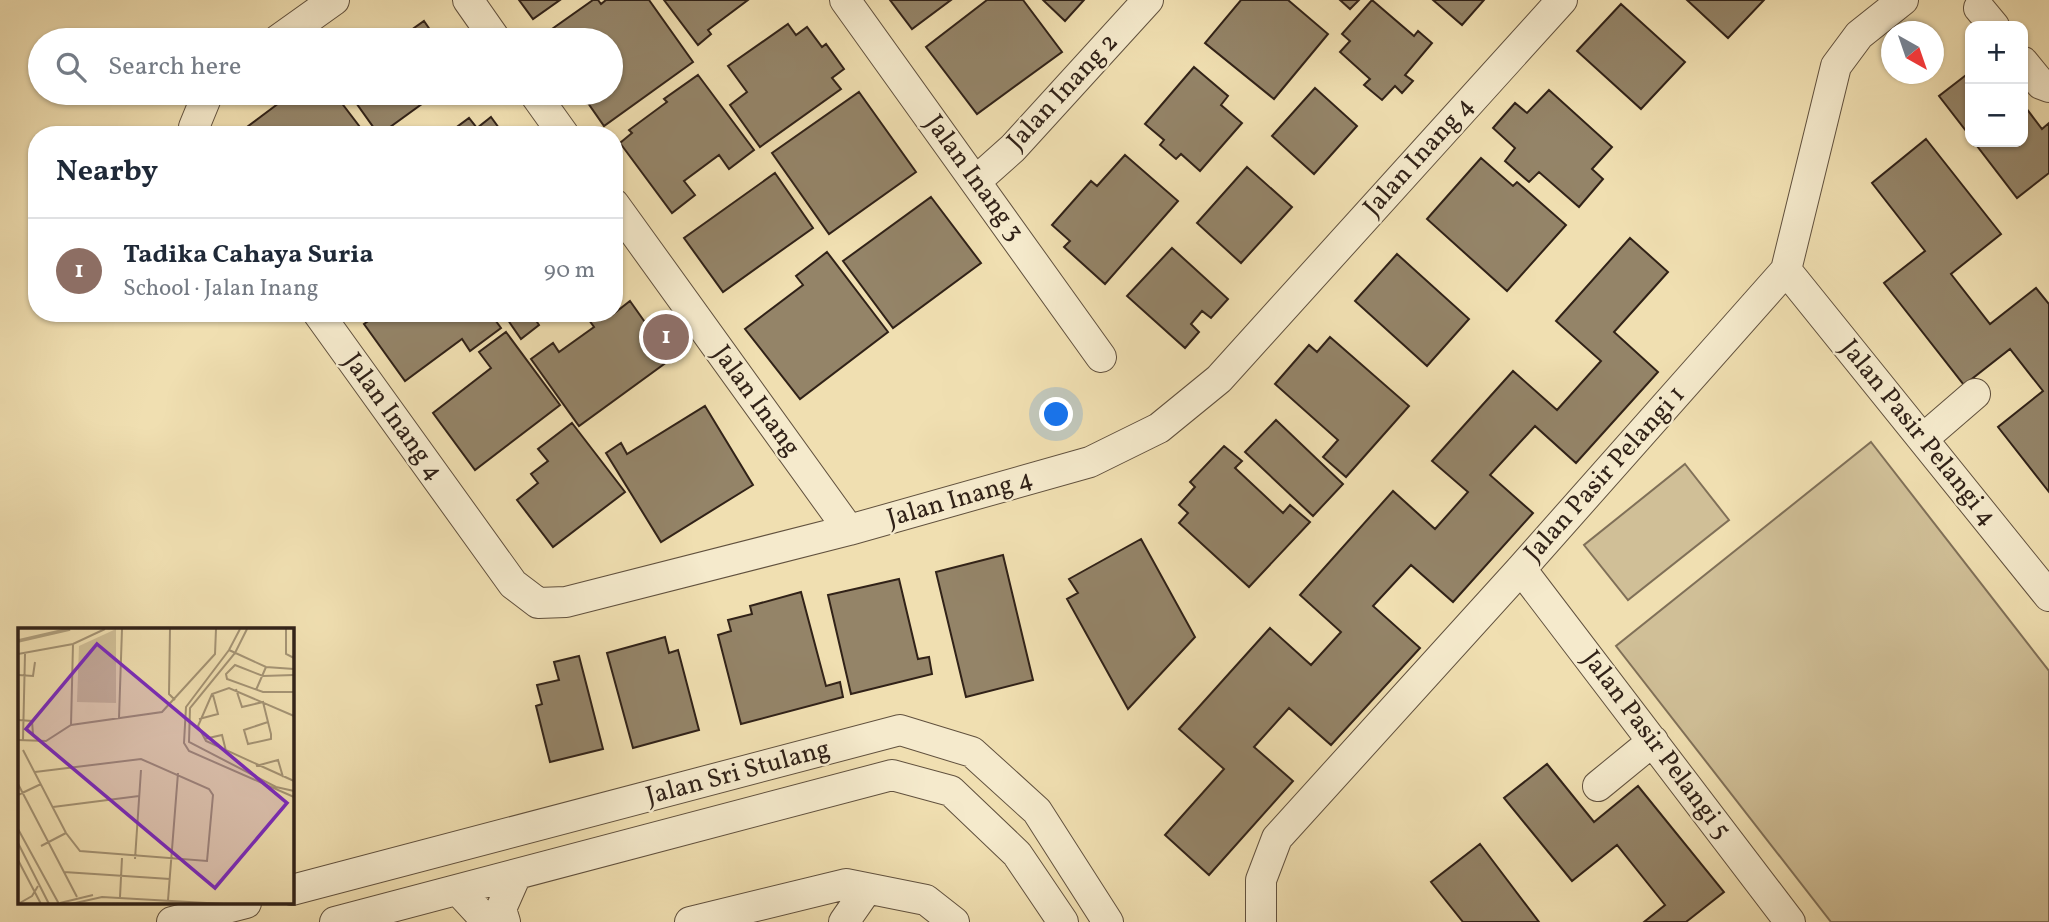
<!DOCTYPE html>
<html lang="en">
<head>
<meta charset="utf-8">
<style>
  body { margin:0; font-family:Vollkorn,serif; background:#f2f2f3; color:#1f2937 }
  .controls { position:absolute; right:21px; top:21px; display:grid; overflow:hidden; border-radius:14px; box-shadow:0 2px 5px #0004 }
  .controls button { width:63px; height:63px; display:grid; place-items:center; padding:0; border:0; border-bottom:2px solid #e0e1e3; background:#fff; color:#1f2937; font:35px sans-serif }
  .compass { position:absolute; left:1881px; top:21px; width:63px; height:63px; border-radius:50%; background:#fff; box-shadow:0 2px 5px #0004; rotate:140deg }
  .you { position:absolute; left:1057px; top:415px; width:24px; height:24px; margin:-18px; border:5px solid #fff; border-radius:50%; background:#1a73e8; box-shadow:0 0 0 10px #1a73e833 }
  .badge { display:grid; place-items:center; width:46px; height:46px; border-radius:50%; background:#b45309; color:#fff; font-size:23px; font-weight:700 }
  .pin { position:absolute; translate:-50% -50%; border:4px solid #fff; box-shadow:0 2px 7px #0006 }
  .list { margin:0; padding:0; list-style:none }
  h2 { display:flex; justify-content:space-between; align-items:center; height:91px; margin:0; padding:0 28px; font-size:30px }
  h2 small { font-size:23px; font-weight:400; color:#747a83 }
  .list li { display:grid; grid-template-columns:46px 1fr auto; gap:21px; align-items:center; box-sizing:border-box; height:105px; padding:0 28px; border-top:2px solid #e0e1e3 }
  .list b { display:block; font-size:26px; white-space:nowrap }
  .list p { margin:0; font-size:23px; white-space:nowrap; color:#747a83 }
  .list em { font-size:23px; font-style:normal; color:#747a83 }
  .icon { flex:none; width:38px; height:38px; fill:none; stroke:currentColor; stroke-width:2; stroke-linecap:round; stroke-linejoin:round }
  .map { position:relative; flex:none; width:2049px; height:922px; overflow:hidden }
  .search { position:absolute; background:#fff; box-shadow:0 2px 5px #0004; left:28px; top:28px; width:595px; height:77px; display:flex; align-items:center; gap:18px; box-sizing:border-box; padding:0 24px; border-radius:38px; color:#747a83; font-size:26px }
  .panel { position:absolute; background:#fff; box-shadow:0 2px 5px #0004; left:28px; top:126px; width:595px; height:196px; border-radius:28px }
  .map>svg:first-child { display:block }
  .green { fill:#d0bf97; stroke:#807058; stroke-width:2 }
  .building { fill:#948468; stroke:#312218; stroke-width:2 }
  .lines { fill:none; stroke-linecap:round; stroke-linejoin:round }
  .minor-casing { stroke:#61513e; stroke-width:32 }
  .minor { stroke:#f5eacc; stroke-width:30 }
  .labels { text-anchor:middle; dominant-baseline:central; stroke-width:5; stroke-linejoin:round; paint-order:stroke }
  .street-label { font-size:26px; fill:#312218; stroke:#f5eacc }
  .inset-river { fill:none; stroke:#af9f7d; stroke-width:3.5 }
  .inset-road { fill:none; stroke:#a49374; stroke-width:2 }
  .view { fill:#7b2cbf; fill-opacity:0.15; stroke:#7b2cbf; stroke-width:3.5 }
  .inset-edge { fill:none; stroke:#312218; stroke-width:3.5 }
</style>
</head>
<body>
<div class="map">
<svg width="2049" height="922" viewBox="0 0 2049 922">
  <rect width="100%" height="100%" fill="#f0dfb1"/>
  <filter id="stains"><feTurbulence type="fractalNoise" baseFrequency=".00286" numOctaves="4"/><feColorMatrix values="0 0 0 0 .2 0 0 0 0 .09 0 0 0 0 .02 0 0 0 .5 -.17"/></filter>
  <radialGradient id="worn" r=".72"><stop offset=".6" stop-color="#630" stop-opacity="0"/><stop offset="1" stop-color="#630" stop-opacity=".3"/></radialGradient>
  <!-- green -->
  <path class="green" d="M1871,442L2049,671V922H1831L1616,646Z
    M1685,464L1729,520L1628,600L1584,545Z"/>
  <!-- building -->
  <path class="building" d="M519,0H560L533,19Z
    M593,0H598L601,4L606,0H649L693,62L604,126L581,93H611V40H560L552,29Z
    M664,0H748L708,30L711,34L698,45Z
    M890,0H951L912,29Z
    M987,0H1023L1062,52L977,114L926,47Z
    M1043,0H1084L1065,21Z
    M1241,0H1288L1328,34L1274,99L1205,43Z
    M1340,0H1359L1350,9Z
    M1372,0L1414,36L1418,31L1432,43L1405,75L1413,81L1402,93L1395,86L1382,100L1364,85L1370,79L1340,52L1350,41L1342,34Z
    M1433,0H1484L1462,25Z
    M1687,0H1764L1728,38Z
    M1621,4L1685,62L1641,109L1577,51Z
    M424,21L437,40H397Z
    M788,24L796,35L807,27L822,47L826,44L844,69L832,78L841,89L760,147L730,105L747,92L728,66Z
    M1194,67L1228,96L1221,105L1242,123L1200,171L1181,154L1176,159L1160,145L1164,140L1145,124Z
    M1970,72V136L1939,96Z
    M698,75L754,150L729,169L719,155L684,181L695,195L672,213L620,143L632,133L629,130L667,102L664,99Z
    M1315,88L1357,126L1314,174L1272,136Z
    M1549,90L1612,147L1592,169L1603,179L1579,207L1539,172L1529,182L1505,161L1515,148L1493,128L1515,103L1527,113Z
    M859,92L916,172L829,234L772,153Z
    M289,93H334L366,135H247L243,130L291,94Z
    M349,93H437L379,135Z
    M2023,104L2042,129L2049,123V173L2017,198L1974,142H2023Z
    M491,117L504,135H446L469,118L477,128Z
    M1926,139L2001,234L1951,274L1990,324L2036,288L2049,304V492L1998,427L2043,391L2010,349L1964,385L1884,283L1925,251L1872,183Z
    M1125,155L1178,201L1105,284L1064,247L1070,241L1052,225L1091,181L1097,186Z
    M1481,158L1513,186L1517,182L1566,225L1507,291L1427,219Z
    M1247,167L1292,207L1241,263L1197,223Z
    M775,173L813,228L723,292L684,238Z
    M931,197L981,263L893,328L843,261Z
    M1630,238L1668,272L1614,332L1658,372L1576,463L1535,426L1490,475L1533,513L1453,602L1411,565L1373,606L1420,648L1331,745L1289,708L1254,747L1293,781L1209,875L1165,835L1224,769L1179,729L1270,628L1311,665L1341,632L1300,595L1393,491L1435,529L1468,492L1432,461L1513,371L1557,410L1601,361L1556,321Z
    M1172,248L1228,299L1211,318L1202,311L1191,324L1199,332L1185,348L1127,296Z
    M827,252L888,332L800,399L745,329L803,285L796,276Z
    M1397,254L1469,319L1427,366L1355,301Z
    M630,301L671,359L579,426L531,359L553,343L559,352L594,327L584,313L612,315Z
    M380,313H490L501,328L470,351L462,339L405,381L364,324Z
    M503,313H531L539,325L521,339Z
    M506,332L560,405L475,470L433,413L491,368L479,352Z
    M1330,337L1409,406L1346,477L1323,457L1338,440L1275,384L1309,345L1317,352Z
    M705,406L753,485L661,542L606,453L621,443L627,454Z
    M1276,420L1343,484L1313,516L1245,452Z
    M572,423L625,492L553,547L517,500L538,483L531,474L548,461L538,449Z
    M1224,446L1242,461L1235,468L1283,513L1290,505L1310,522L1249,587L1179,523L1188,513L1179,505L1195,487L1190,482Z
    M1141,539L1195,637L1128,709L1067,599L1078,593L1069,579Z
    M1003,555L1033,680L966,697L936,572Z
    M899,579L918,659L929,657L932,674L851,694L828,595Z
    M801,592L826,686L840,682L843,697L741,724L718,635L731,631L728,620L752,614L750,606Z
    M665,637L669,653L678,650L699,730L633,748L607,653Z
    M579,656L603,749L550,762L536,706L542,704L537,685L559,680L554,662Z
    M1547,764L1594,822L1638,786L1724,892L1686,922H1644L1665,905L1617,845L1572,881L1504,798Z
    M1480,844L1539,922H1463L1431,882Z"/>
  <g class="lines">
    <!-- minor casing -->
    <g class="minor-casing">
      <path id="minor" d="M468,0L496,40
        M845,0L1101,357
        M1979,8L1994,26
        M278,40L334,0
        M2023,62L2041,84L2049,87
        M534,93L564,135
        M197,135L194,127L208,93
        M976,181L1013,148L1148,0
        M614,204L849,530
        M1786,270L2049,596
        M318,313L513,584L538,603L566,602L849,530L1090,462L1159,428L1219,379L1562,0
        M1924,438L1975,394
        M1521,569L1790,922
        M1598,786L1653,741
        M292,890L900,730L972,752L1037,811L1108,922
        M458,890L482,916L484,922
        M172,922L246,903
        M335,922L892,775L951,791L1017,854L1063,922
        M505,922L501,909L516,875
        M690,922L846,884L926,900L954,922
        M844,922L867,889
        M1261,922V880L1277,838L1521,569L1786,270L1836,66L1859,35L1903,0"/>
    </g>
    <!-- minor -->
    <use href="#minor" class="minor"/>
  </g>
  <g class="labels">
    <!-- street labels -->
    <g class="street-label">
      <text transform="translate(1063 92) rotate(-47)">Jalan Inang 2</text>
      <text transform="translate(1419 157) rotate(-48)">Jalan Inang 4</text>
      <text transform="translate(974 178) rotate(54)">Jalan Inang 3</text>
      <text transform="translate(756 401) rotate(54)">Jalan Inang</text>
      <text transform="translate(393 417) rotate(54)">Jalan Inang 4</text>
      <text transform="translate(1918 433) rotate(51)">Jalan Pasir Pelangi 4</text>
      <text transform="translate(1605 474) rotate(-48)">Jalan Pasir Pelangi 1</text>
      <text transform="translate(960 499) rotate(-16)">Jalan Inang 4</text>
      <text transform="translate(1656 745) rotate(53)">Jalan Pasir Pelangi 5</text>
      <text transform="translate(738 773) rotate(-15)">Jalan Sri Stulang</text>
    </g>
  </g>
  <!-- overview -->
  <g transform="translate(18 628)">
    <rect width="276" height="276" fill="#f0dfb1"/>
    <path d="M98,1V75L59,74L61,18Z" fill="#d0bf97"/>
    <path class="inset-river" d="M0,13L52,1"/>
    <path class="inset-road" d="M152,1L151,66L157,72M222,1L211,22L168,79L166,115L171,123L276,169M229,1L217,25L172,80L171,114L258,159L276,163M268,1V26L276,30M211,22L248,39L276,41M0,26L55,16L87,1M0,47L15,48L17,34M276,47L245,48L217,37L208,46L209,51L245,64H276M218,61L224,79L245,74L253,106V111L230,116L226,102L250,94M238,62L248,39M276,88L211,60L194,66L180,98L188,113L276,153M101,90L104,1M181,91L200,86L195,67M0,92L14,93L15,106M53,97L55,16M186,111L204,107L208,123M0,112L28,113L53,97L144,84L197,26L198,1M5,112L7,26M5,122L48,205L62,223L189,233L195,167L191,161L123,131L17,144M238,138L260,132L265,149M0,156L59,269M0,167L23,156M35,179L121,168M0,201L41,276M0,215L31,276M23,218L48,205M117,231L123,142M0,232L23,276M46,244L152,251M102,269L104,230M150,272L160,145M42,275L75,267M0,276L14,268L20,258M53,276L84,269L206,276"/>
    <path class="view" d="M79,16L269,175L197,260L8,101Z"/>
    <rect width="276" height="276" class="inset-edge"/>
  </g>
  <rect width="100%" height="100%" filter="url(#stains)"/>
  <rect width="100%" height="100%" fill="url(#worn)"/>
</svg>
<div class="controls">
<button>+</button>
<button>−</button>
</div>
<svg class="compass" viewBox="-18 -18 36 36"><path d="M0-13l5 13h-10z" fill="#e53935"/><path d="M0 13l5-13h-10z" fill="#747a83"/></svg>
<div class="you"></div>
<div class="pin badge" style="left:666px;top:337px;background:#8d6e63">1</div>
<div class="search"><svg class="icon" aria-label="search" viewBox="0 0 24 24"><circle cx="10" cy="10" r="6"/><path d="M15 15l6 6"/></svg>Search here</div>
<section class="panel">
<h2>Nearby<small></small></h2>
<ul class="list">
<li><span class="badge" style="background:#8d6e63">1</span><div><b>Tadika Cahaya Suria</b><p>School · Jalan Inang</p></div><em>90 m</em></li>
</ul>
</section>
</div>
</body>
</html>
